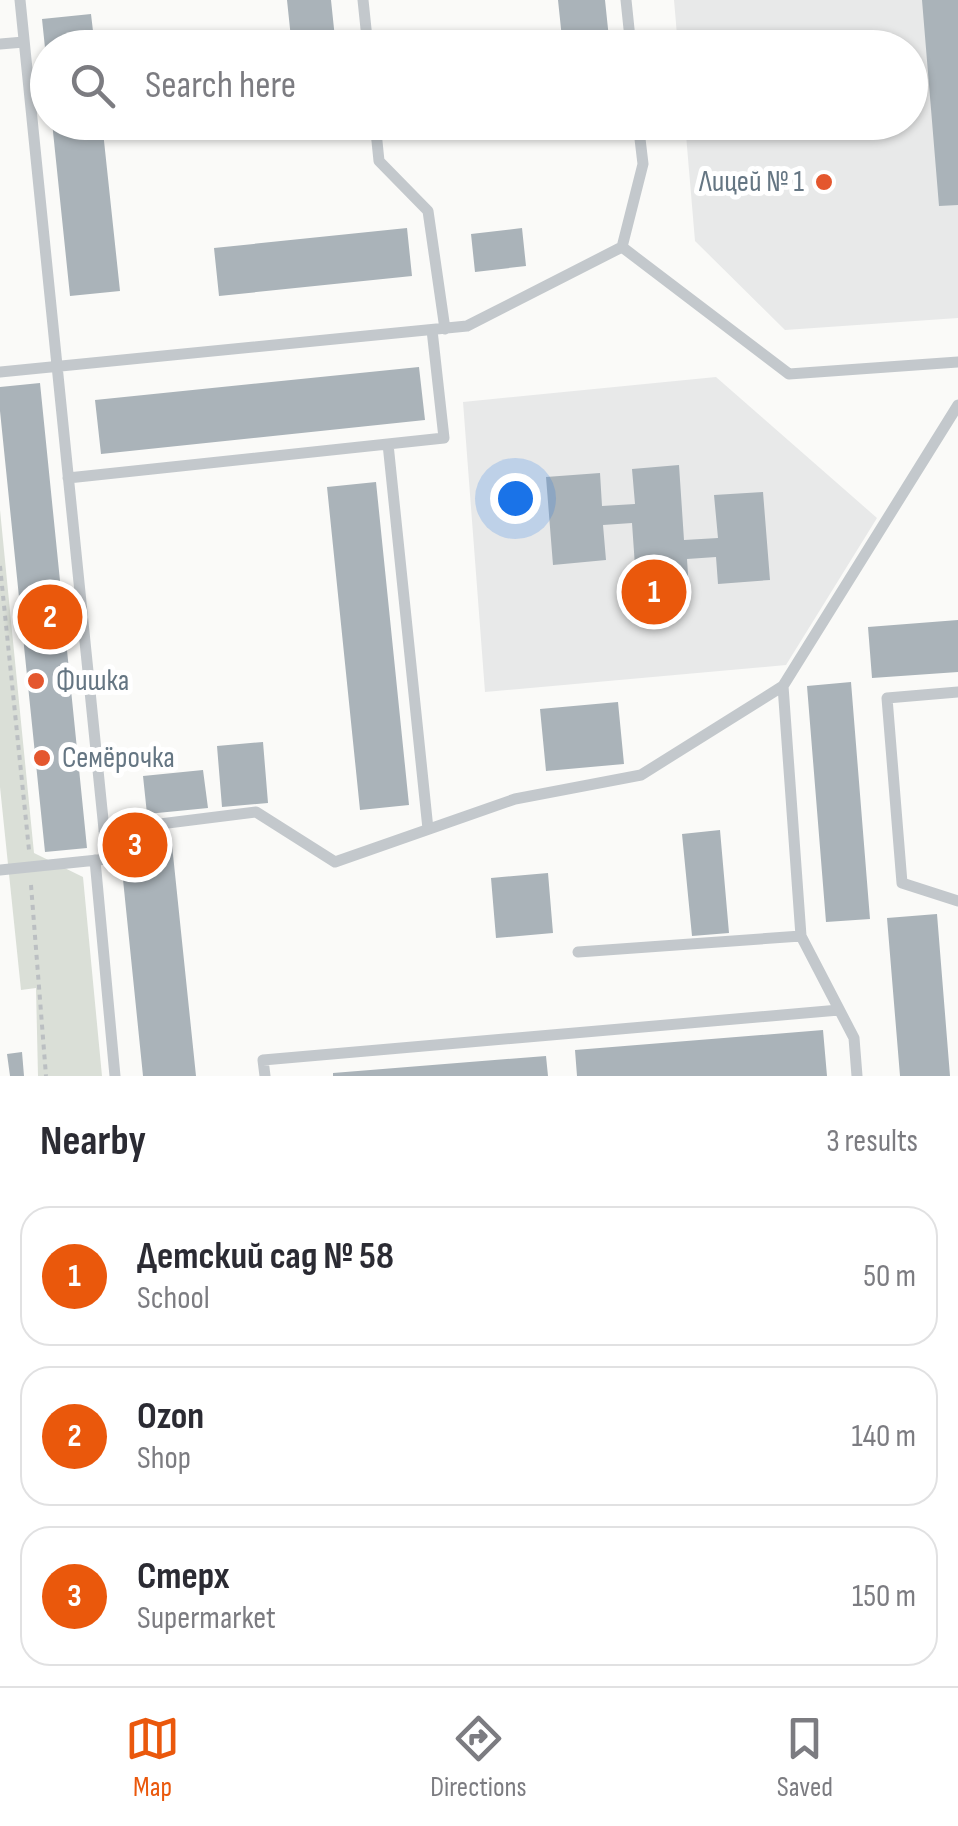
<!DOCTYPE html>
<html lang="en">
<head>
<meta charset="utf-8">
<style>
  body { margin:0; font-family:"Sofia Sans Condensed",sans-serif; background:#f2f2f3; color:#2b2b33 }
  .you { position:absolute; left:515px; top:498px; width:35px; height:35px; margin:-25px; border:8px solid #fff; border-radius:50%; background:#1a73e8; box-shadow:0 0 0 15px #1a73e833 }
  .badge { display:grid; place-items:center; width:65px; height:65px; border-radius:50%; background:#ea580c; color:#fff; font-size:32px; font-weight:700 }
  .pin { position:absolute; translate:-50% -50%; border:5px solid #fff; box-shadow:0 2px 10px #0006 }
  .list { margin:0; padding:0; list-style:none }
  h2 { display:flex; justify-content:space-between; align-items:center; height:130px; margin:0; padding:0 40px; font-size:42px }
  h2 small { font-size:32px; font-weight:400; color:#7c7c81 }
  .list li { display:grid; grid-template-columns:65px 1fr auto; gap:30px; align-items:center; box-sizing:border-box; height:140px; margin:0 20px 20px; padding:0 20px; border:2px solid #e1e1e2; border-radius:30px }
  .list b { display:block; font-size:38px; white-space:nowrap }
  .list p { margin:0; font-size:32px; white-space:nowrap; color:#7c7c81 }
  .list em { font-size:32px; font-style:normal; color:#7c7c81 }
  .icon { flex:none; width:55px; height:55px; fill:none; stroke:currentColor; stroke-width:2; stroke-linecap:round; stroke-linejoin:round }
  .map { position:relative; flex:none; width:958px; height:1076px; overflow:hidden }
  .search { position:absolute; background:#fff; box-shadow:0 2px 8px #0004; left:30px; right:30px; top:30px; height:110px; display:flex; align-items:center; gap:25px; box-sizing:border-box; padding:0 35px; border-radius:55px; color:#7c7c81; font-size:38px }
  .sheet { height:610px; background:#fff }
  nav { display:flex; justify-content:space-around; align-items:center; box-sizing:border-box; height:140px; border-top:2px solid #e1e1e2; background:#fff; font-size:28px; color:#7c7c81 }
  nav a { display:grid; justify-items:center; gap:5px }
  nav .on { color:#ea580c }
  .map>svg:first-child { display:block }
  .built { fill:#e8e9e9 }
  .green { fill:#dadfd7 }
  .building { fill:#aab3b9 }
  .lines { fill:none; stroke-linecap:round; stroke-linejoin:round }
  .path { stroke:#bbbfc2; stroke-width:4; stroke-dasharray:5 5; stroke-linecap:butt }
  .service { stroke:#c3c8cc; stroke-width:11 }
  .poi-dot { fill:#e4572e; stroke:#fff; stroke-width:4 }
  .labels { text-anchor:middle; dominant-baseline:central; stroke-width:10; stroke-linejoin:round; paint-order:stroke }
  .poi-label { font-size:30px; fill:#657683; stroke:#fff; text-anchor:start }
</style>
</head>
<body>
<div class="map">
<svg width="958" height="1076" viewBox="0 0 958 1076">
  <rect width="100%" height="100%" fill="#fafaf8"/>
  <!-- built -->
  <path class="built" d="M674,0H958V318L785,330L695,241L685,123L910,122V48L678,47Z
    M716,377L877,518L786,665L485,692L463,402Z"/>
  <!-- green -->
  <path class="green" d="M0,510L34,853L83,877L102,1076H38L36,988L21,990L0,787Z"/>
  <!-- building -->
  <path class="building" d="M287,0H331L336,48H292Z
    M558,0H605L610,48H563Z
    M922,0H958V205L939,206Z
    M91,14L95,48H45L42,19Z
    M52,122H102L120,291L70,296Z
    M571,122H618V127L572,132Z
    M407,228L412,276L219,296L214,248Z
    M522,228L526,266L475,272L471,234Z
    M419,367L425,420L101,454L95,400Z
    M40,383L87,848L45,852L0,411V387Z
    M679,465L684,540L718,538L714,495L763,492L770,580L718,584L716,557L687,559L689,591L637,595L632,523L603,525L606,560L553,565L546,477L600,473L602,506L635,504L632,469Z
    M376,482L409,805L360,810L327,487Z
    M958,620V672L872,678L868,627Z
    M851,682L870,919L826,922L807,686Z
    M618,702L624,764L546,771L540,709Z
    M263,742L268,803L222,807L217,746Z
    M203,770L208,808L147,814L143,776Z
    M720,830L729,933L692,936L682,834Z
    M172,845L196,1076H143L120,850Z
    M548,873L553,933L496,938L491,878Z
    M937,914L950,1076H900L887,918Z
    M823,1030L827,1076H577L575,1050Z
    M22,1052L24,1076H10L7,1054Z
    M546,1056L548,1076H333V1073Z"/>
  <g class="lines">
    <!-- path -->
    <path class="path" d="M0,566L29,850
      M31,885L46,1076"/>
    <!-- service -->
    <path class="service" d="M363,0L368,48
      M626,0L631,48
      M0,44L24,42
      M375,122L379,161L428,211L445,329
      M622,247L789,374L958,362
      M0,372L467,326L622,247L643,164L638,122
      M388,444L428,829
      M68,478L444,438L432,330
      M783,686L958,405
      M958,692L887,698L902,883L958,901
      M104,831L256,812L335,862L515,799L641,775L783,686L801,936L854,1038L857,1076
      M95,860L115,1076
      M0,870L107,859L20,0
      M578,952L801,936
      M265,1076L263,1060L839,1010"/>
  </g>
  <!-- markers -->
  <g class="poi-dot">
    <circle cx="824" cy="182" r="10"/>
    <circle cx="36" cy="681" r="10"/>
    <circle cx="42" cy="758" r="10"/>
  </g>
  <g class="labels">
    <!-- poi labels -->
    <g class="poi-label">
      <text x="804" y="182" text-anchor="end">Лицей № 1</text>
      <text x="56" y="681">Фишка</text>
      <text x="62" y="758">Семёрочка</text>
    </g>
  </g>
</svg>
<div class="you"></div>
<div class="pin badge" style="left:654px;top:592px">1</div>
<div class="pin badge" style="left:50px;top:617px">2</div>
<div class="pin badge" style="left:135px;top:845px">3</div>
<div class="search"><svg class="icon" aria-label="search" viewBox="0 0 24 24"><circle cx="10" cy="10" r="6"/><path d="M15 15l6 6"/></svg>Search here</div>
</div>
<section class="sheet">
<h2>Nearby<small>3 results</small></h2>
<ul class="list">
<li><span class="badge">1</span><div><b>Детский сад № 58</b><p>School</p></div><em>50 m</em></li>
<li><span class="badge">2</span><div><b>Ozon</b><p>Shop</p></div><em>140 m</em></li>
<li><span class="badge">3</span><div><b>Стерх</b><p>Supermarket</p></div><em>150 m</em></li>
</ul>
</section>
<nav>
<a class="on"><svg class="icon" aria-label="map" viewBox="0 0 24 24"><path d="M3 6l6-2 6 2 6-2v14l-6 2-6-2-6 2zM9 4v14M15 6v14"/></svg>Map</a>
<a><svg class="icon" aria-label="directions" viewBox="0 0 24 24"><path d="M12 3l9 9-9 9-9-9zM9 14v-3h6M13 9l2 2-2 2"/></svg>Directions</a>
<a><svg class="icon" aria-label="saved" viewBox="0 0 24 24"><path d="M7 4h10v16l-5-4-5 4z"/></svg>Saved</a>
</nav>
</body>
</html>
